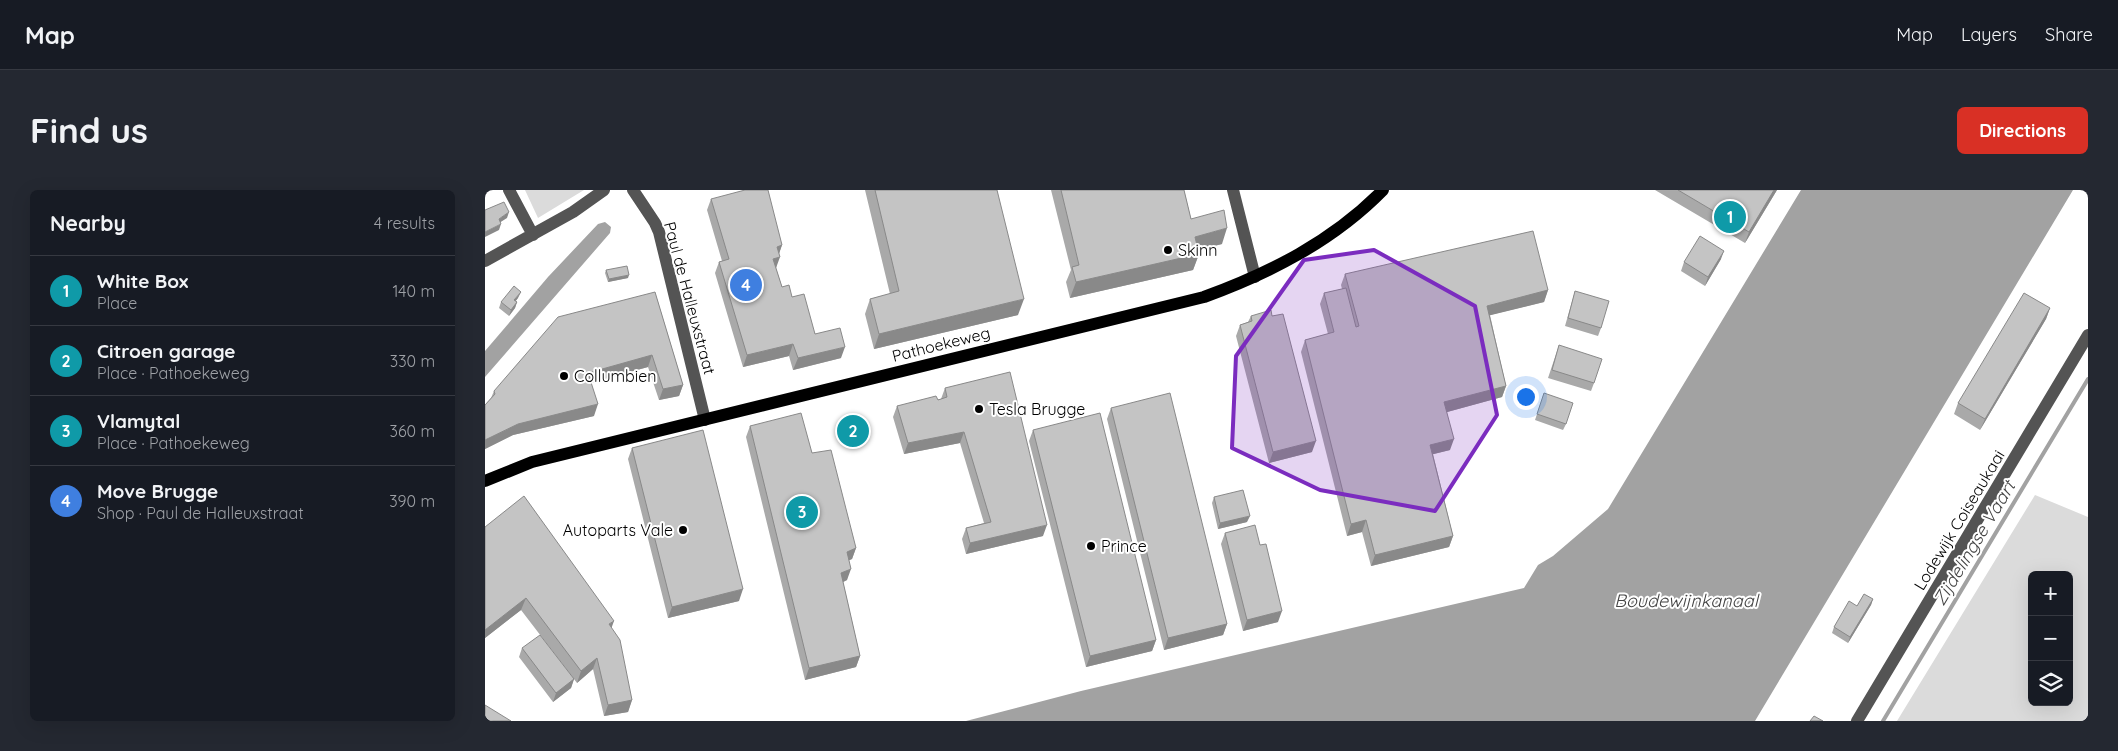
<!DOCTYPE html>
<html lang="en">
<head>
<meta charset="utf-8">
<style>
  body { margin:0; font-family:Quicksand,sans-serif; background:#242831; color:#f1f3f6 }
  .controls { position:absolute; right:15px; bottom:15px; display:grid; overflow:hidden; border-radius:8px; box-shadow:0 5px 20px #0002 }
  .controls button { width:45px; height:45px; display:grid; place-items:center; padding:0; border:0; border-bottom:1px solid #363941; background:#171b24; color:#f1f3f6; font:25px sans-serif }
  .you { position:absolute; left:1040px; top:206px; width:18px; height:18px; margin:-12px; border:4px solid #fff; border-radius:50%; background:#1a73e8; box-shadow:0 0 0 8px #1a73e833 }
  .badge { display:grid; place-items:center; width:32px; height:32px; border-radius:50%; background:#d93025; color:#fff; font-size:16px; font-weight:700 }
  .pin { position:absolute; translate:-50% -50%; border:2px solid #fff; box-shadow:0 1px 5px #0006 }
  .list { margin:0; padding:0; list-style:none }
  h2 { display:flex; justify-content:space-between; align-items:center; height:65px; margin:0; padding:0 20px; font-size:21px }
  h2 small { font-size:16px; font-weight:400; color:#9ea1a6 }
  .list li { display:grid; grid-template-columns:32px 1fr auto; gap:15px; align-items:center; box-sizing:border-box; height:70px; padding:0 20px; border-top:1px solid #363941 }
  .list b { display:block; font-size:19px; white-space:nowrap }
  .list p { margin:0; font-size:16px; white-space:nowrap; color:#9ea1a6 }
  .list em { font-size:16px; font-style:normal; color:#9ea1a6 }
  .icon { flex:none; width:28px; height:28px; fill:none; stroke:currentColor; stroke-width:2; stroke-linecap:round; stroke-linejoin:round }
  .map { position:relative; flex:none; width:1603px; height:531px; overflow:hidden; border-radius:8px }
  header { display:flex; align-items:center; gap:30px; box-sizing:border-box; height:70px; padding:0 25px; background:#171b24; border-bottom:1px solid #363941 }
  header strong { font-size:24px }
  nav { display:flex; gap:28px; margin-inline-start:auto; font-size:18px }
  .intro { display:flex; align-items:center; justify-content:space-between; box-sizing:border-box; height:120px; padding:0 30px }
  h1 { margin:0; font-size:35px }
  .button { padding:12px 22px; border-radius:8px; background:#d93025; color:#fff; font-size:18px; font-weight:700 }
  main { display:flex; gap:30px; padding:0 30px }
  aside { flex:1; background:#171b24; border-radius:8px; box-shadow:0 5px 20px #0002 }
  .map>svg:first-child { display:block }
  .green { fill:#dbdbdb; fill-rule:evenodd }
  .water { fill:#a2a2a2 }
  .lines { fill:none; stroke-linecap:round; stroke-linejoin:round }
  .stream { stroke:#a2a2a2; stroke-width:4 }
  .minor { stroke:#545454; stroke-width:12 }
  .major { stroke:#000; stroke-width:12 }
  .wall { fill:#a9a9a9 }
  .shaded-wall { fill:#898989 }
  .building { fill:#c4c4c4; stroke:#898989 }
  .marked { fill:#7b2cbf; fill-opacity:0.2; stroke:#7b2cbf; stroke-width:4; stroke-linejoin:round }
  .poi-dot { fill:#000; stroke:#fff; stroke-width:2 }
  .labels { text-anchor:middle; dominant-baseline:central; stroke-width:4; stroke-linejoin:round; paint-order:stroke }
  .poi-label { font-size:16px; fill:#000; stroke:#fff; text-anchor:start }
  .street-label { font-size:16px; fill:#000; stroke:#fff }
  .water-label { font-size:18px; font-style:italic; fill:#434343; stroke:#fff }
</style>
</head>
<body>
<header>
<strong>Map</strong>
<nav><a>Map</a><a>Layers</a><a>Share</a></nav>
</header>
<div class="intro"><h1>Find us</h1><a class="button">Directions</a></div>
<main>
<aside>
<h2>Nearby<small>4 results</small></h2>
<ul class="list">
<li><span class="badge" style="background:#0f9aa8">1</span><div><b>White Box</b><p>Place</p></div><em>140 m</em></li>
<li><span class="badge" style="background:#0f9aa8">2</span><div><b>Citroen garage</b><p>Place · Pathoekeweg</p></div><em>330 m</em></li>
<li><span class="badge" style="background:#0f9aa8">3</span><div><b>Vlamytal</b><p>Place · Pathoekeweg</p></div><em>360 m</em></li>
<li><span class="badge" style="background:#3f7fe0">4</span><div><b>Move Brugge</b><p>Shop · Paul de Halleuxstraat</p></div><em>390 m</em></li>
</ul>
</aside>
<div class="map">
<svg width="1603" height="531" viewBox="0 0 1603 531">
  <rect width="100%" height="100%" fill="#fff"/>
  <!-- green -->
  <path class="green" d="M40,0H99L53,28Z
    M1550,305L1603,327V531H1412ZM1547,385H1584V512H1547Z"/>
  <!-- water -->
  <path class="water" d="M1316,0H1588L1270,531H481L596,501L1039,398L1053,375L1068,366L1123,319Z
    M120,32L126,37L125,43L0,187V161L63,87L113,34Z"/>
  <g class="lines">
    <!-- stream -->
    <path class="stream" d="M1398,531L1603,189"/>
    <!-- minor -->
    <path class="minor" d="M24,0L48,45
      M148,0L170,33L174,42L220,230
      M748,0L770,87
      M0,71L88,22L119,0
      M1372,531L1603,145"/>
    <!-- major -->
    <path class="major" d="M0,291L47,272L719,107C785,83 848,51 898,0"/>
  </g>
  <!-- wall -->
  <path class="wall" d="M380,0H512L533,125L389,159L380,124L385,109L405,104Z
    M566,0H699L706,29L737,54L713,60L714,64L708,80L585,108L581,92L586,80Z
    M1170,0H1292L1260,53Z
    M226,9L297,55L294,63L291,78L297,97L307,107L330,144L356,168L308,180L304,166L258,177L230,83L234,72L237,71L222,20Z
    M1236,69L1220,96L1196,81L1199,72Z
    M121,80L143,88L123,92L120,83Z
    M860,84L1063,100L1059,112L1005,125L1021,196L1017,207L962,222L965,260L948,264L968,346L964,357L886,376L877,342L862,346L816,162L820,150L843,144L835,114L839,103L857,99L856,95Z
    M1090,101L1116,138L1113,146L1080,136Z
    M170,102L198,195L194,206L174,210L163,177L106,193L109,226L28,245L0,259V215L6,208L9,201Z
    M33,108L30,111L32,112L30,118L24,126L14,118L16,112Z
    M1565,118L1561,129L1495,240L1469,224L1473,213Z
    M766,126H787L827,262L784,273L751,146L755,135L763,132Z
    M1074,155L1109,193L1106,201L1063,188Z
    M460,198L558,346L481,364L477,349L481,338L499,333L475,253L419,264L408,227L412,216L456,209Z
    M1059,203L1081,234L1078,240L1050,230Z
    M626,218L742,434L738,445L679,460L622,229Z
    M366,235L372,244L367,245L365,238Z
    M265,236L327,263L371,358L367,369L364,370L362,390L358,392L375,466L371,477L320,490L261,247Z
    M548,240L671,450L667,461L601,477L544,251Z
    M147,258L254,411L183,428L143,269Z
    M729,307L762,332L733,339L727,313Z
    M0,337L126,438L147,510L143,522L119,526L108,479L92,493L36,420L0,448Z
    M740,343L793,432L758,441L736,354Z
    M1388,409L1386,415L1363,453L1347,443L1349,437L1372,416Z
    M37,458L89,489L86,498L68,512L34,467Z"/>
  <!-- shaded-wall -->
  <path class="shaded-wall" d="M1289,0H1292L1260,53L1264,42Z
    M24,22L22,28L11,35L14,29Z
    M16,34L14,40L0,47V42Z
    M742,38L737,54L704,62L710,47Z
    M297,55L293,67L292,57Z
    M1239,61L1236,69L1220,96L1223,87Z
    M714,64L708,80L585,108L591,92Z
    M295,67L291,78L288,69Z
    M144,85L143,88L123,92L124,89Z
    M1063,100L1059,112L998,127L1002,116Z
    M36,102L33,108L27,116L29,110Z
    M539,109L533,125L389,159L394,144Z
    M32,112L30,118L24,126L26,120Z
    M1565,118L1561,129L1495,240L1500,229Z
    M308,154L304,166L258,177L262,165Z
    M360,157L356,168L308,180L313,168Z
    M167,165L163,177L99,194L103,183Z
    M198,195L194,206L174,210L178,199Z
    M1021,196L1017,207L955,224L959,212Z
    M113,214L109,226L28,245L0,259V250L33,234Z
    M373,241L372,244L367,245L368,242Z
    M479,242L475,253L419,264L423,253Z
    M969,249L965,260L941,266L945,255Z
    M831,251L827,262L784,273L788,262Z
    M765,326L762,332L733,339L735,333Z
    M881,330L877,342L862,346L866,334Z
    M562,335L558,346L481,364L485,353Z
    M968,346L964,357L886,376L890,365Z
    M371,358L367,369L358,373L362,362Z
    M366,379L362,390L352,395L356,383Z
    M258,399L254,411L183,428L187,417Z
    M41,408L36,420L0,448V440Z
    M1388,409L1386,415L1363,453L1365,447Z
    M797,421L793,432L758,441L762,430Z
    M129,431L125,442L124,434Z
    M742,434L738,445L679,460L683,448Z
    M671,450L667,461L601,477L605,466Z
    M375,466L371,477L320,490L324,478Z
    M112,468L108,479L92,493L96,481Z
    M89,489L86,498L68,512L71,503Z
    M147,510L143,522L119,526L123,515Z"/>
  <!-- building -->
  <path class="building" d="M260,0H283L297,55L292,57L295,67L288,69L297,97L304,95L307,107L319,104L330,144L355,138L360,157L313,168L308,154L262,165L234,72L244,69L226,9Z
    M390,0H512L539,109L394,144L385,109L414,101Z
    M576,0H699L706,29L739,20L742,38L710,47L714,64L591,92L587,77L594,75Z
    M1193,0H1289L1264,42Z
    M19,12L24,22L14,29L16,34L0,42V20Z
    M1048,41L1063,100L1002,116L1021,196L959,212L969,249L945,255L968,346L890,365L881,330L866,334L820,150L849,142L839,103L861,98L871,137L874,136L860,84Z
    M1215,46L1239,61L1223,87L1199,72Z
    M142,76L144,85L124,89L121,80Z
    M29,96L36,102L29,110L32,112L26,120L16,112Z
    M1090,101L1124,111L1116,138L1083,128Z
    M170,102L198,195L178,199L167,165L103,183L113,214L33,234L0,250V215L10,204L9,201L73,127Z
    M1539,103L1565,118L1500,229L1473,213Z
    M786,120L787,126L798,124L831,251L788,262L755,135L767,131L766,126Z
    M1074,155L1117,169L1109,193L1067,180Z
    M525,182L562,335L485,353L481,338L506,332L479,242L423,253L412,216L451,206L453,210L462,207L460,198Z
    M685,203L742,434L683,448L626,218Z
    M1059,203L1088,213L1081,234L1052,224Z
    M316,223L327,263L346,260L371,358L362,362L366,379L356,383L375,466L324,478L265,236Z
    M615,223L671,450L605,466L548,240Z
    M371,233L373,241L368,242L366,235Z
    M218,240L258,399L187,417L147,258Z
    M758,300L765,326L735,333L729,307Z
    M39,306L129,431L124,434L135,450L147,510L123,515L112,468L96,481L41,408L0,440V337Z
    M770,335L775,355L781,354L797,421L762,430L740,343Z
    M1379,404L1388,409L1365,447L1349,437L1364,411L1372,416Z
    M55,445L89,489L71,503L37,458Z
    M0,515L26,531H0Z
    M1329,526L1338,531H1325Z"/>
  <!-- marked area -->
  <path class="marked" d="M889,60L990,116L1012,225L950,321L835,300L747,258L751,166L819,70Z"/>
  <!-- markers -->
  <g class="poi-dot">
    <circle cx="683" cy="60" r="5"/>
    <circle cx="79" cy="186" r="5"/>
    <circle cx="494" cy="219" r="5"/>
    <circle cx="198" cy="340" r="5"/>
    <circle cx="606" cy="356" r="5"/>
  </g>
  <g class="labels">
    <!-- poi labels -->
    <g class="poi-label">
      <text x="693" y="60">Skinn</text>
      <text x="89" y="186">Collumbien</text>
      <text x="504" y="219">Tesla Brugge</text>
      <text x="188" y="340" text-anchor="end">Autoparts Vale</text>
      <text x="616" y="356">Prince</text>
    </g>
    <!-- street labels -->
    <g class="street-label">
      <text transform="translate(205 108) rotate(75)">Paul de Halleuxstraat</text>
      <text transform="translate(456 154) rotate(-14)">Pathoekeweg</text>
      <text transform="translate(1474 330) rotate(-59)">Lodewijk Coiseaukaai</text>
    </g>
    <!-- water labels -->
    <g class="water-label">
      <text transform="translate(1489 353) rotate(-59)">Zijdelingse Vaart</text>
      <text x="1201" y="410">Boudewijnkanaal</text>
    </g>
  </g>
</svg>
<div class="controls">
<button>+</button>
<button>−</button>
<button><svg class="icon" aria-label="layers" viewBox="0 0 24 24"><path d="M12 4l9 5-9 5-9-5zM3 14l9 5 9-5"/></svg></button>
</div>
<div class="you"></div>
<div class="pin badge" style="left:1245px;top:27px;background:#0f9aa8">1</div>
<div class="pin badge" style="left:368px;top:241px;background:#0f9aa8">2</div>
<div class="pin badge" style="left:317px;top:322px;background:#0f9aa8">3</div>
<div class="pin badge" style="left:261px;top:95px;background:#3f7fe0">4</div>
</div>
</main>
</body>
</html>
